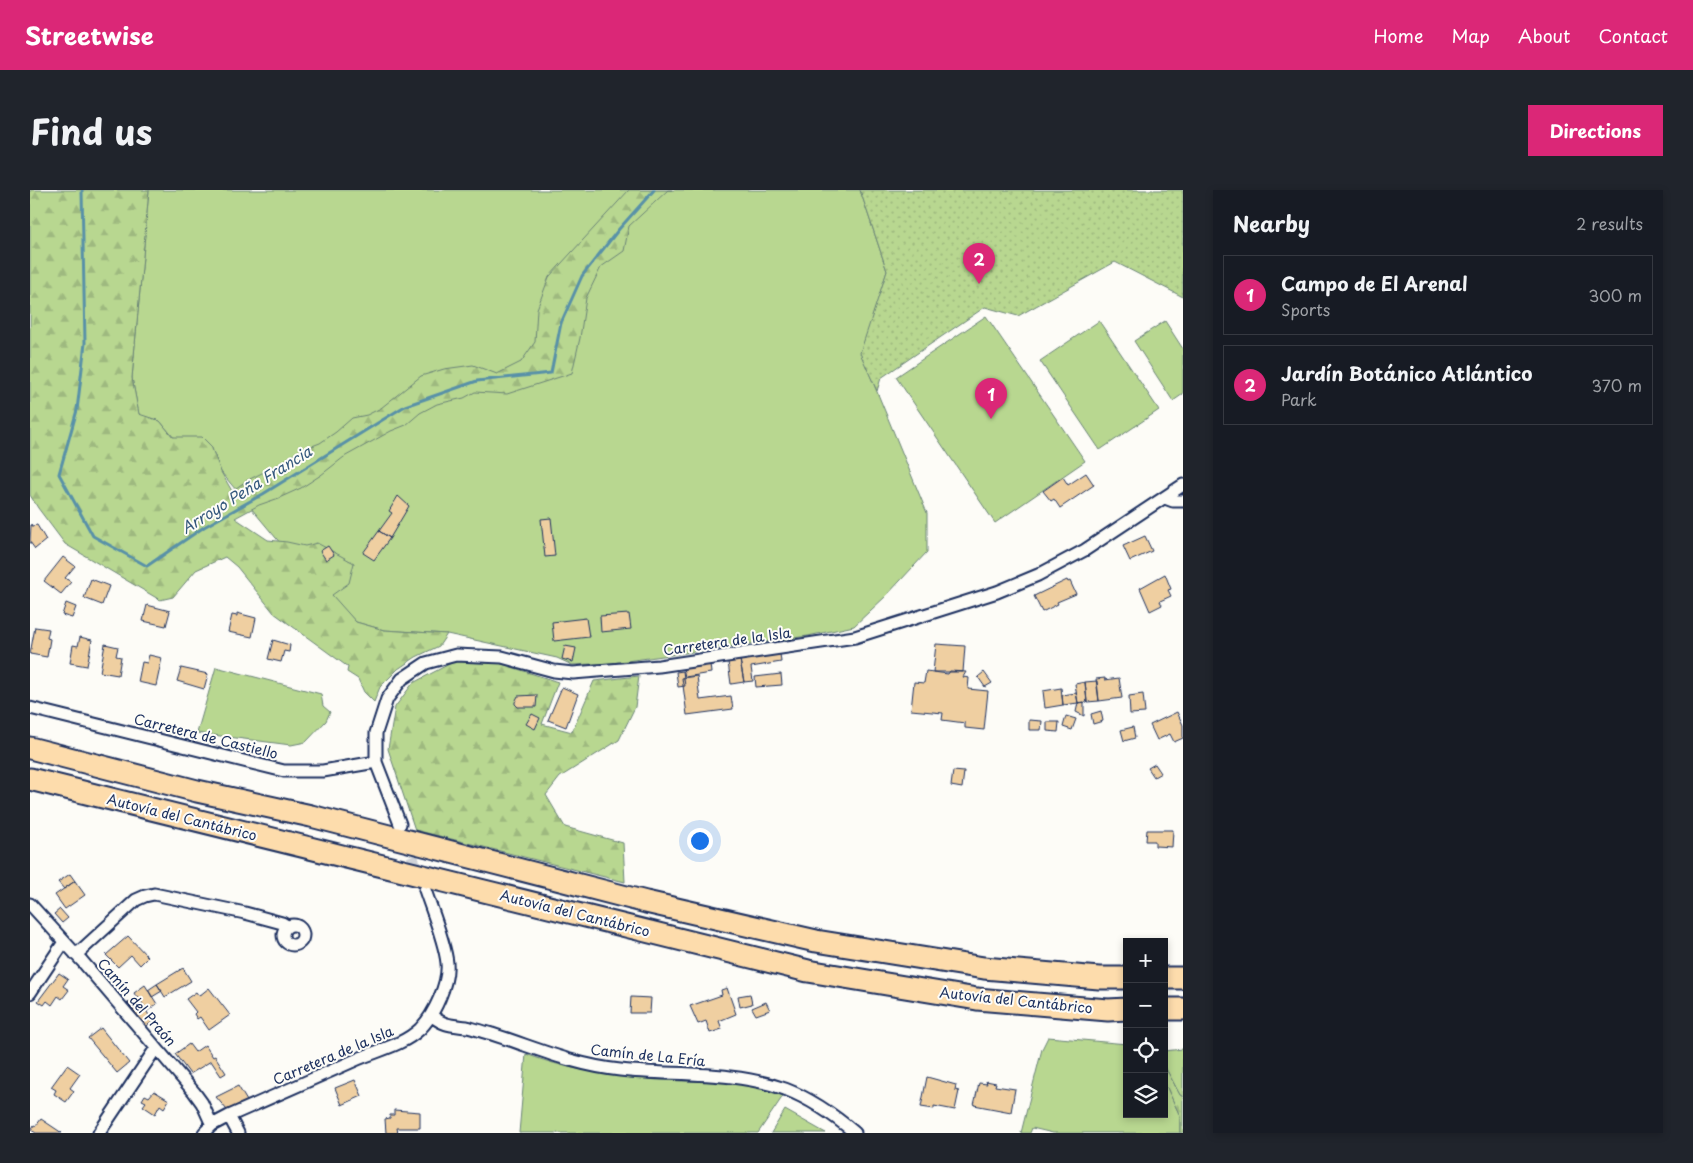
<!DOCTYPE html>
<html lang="en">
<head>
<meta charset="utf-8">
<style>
  body { margin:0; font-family:"Playpen Sans",sans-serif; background:#20242c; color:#f1f3f6 }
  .controls { position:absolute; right:15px; bottom:15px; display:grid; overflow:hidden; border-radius:0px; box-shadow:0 2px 8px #0003 }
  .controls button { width:45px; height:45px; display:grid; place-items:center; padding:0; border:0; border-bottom:1px solid #363941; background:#171b24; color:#f1f3f6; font:25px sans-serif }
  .you { position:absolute; left:669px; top:650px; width:18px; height:18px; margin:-12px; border:4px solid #fff; border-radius:50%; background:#1a73e8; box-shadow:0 0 0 8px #1a73e833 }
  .badge { display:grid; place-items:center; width:32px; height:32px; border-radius:50%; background:#db2777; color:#fff; font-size:16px; font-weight:700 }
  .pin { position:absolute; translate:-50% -41px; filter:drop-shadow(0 1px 2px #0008) }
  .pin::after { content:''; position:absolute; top:26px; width:18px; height:15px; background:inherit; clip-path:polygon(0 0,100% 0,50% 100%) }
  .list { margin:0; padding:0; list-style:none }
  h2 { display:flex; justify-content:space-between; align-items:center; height:65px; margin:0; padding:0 20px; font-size:21px }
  h2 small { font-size:16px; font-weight:400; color:#9ea1a6 }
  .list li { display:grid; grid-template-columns:32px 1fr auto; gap:15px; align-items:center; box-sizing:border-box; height:80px; margin:0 10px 10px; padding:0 10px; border:1px solid #363941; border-radius:0px }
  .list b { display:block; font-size:19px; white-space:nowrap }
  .list p { margin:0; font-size:16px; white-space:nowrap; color:#9ea1a6 }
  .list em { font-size:16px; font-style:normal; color:#9ea1a6 }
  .icon { flex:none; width:28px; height:28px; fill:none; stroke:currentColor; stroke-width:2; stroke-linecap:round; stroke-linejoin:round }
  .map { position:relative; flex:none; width:1153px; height:943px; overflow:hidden; border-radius:0px }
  header { display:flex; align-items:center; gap:30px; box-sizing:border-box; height:70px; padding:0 25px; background:#db2777; color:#fff }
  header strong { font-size:24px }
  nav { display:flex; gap:28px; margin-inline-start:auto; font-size:18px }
  .intro { display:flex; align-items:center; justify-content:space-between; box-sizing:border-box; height:120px; padding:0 30px }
  h1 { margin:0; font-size:35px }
  .button { padding:12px 22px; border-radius:0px; background:#db2777; color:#fff; font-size:18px; font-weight:700 }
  main { display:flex; gap:30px; padding:0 30px }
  aside { flex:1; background:#171b24; border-radius:0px; box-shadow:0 2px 8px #0003 }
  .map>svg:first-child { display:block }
  .grass { fill:#b8d790; stroke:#6a8377 }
  .forest { fill:url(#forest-firs); stroke:#6a8377 }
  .garden { fill:url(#garden-dots); stroke:#6a8377 }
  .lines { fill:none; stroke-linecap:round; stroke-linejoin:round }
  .stream { stroke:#5891a8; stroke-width:3 }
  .building { fill:#efcfa1; stroke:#1b2f5e }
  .minor-tunnel { stroke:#d0d3d8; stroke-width:11; stroke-dasharray:11 5.5; stroke-linecap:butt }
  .minor-casing { stroke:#1b2f5e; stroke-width:15 }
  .motorway-casing { stroke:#1b2f5e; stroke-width:25 }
  .minor { stroke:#fdfcf7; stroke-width:11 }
  .motorway { stroke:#fddcac; stroke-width:21 }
  .labels { text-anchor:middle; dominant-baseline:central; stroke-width:4; stroke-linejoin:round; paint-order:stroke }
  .street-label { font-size:14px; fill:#1b2f5e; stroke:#fdfcf7 }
  .water-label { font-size:15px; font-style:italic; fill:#34587d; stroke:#fdfcf7 }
</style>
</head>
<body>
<header>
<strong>Streetwise</strong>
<nav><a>Home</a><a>Map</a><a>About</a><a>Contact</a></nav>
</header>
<div class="intro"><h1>Find us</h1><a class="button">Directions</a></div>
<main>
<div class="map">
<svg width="1153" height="943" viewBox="0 0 1153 943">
  <defs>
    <pattern id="forest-firs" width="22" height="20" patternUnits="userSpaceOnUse" patternTransform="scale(1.25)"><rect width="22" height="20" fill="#b8d790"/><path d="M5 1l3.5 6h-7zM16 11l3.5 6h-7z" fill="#9eb97f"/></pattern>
    <pattern id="garden-dots" width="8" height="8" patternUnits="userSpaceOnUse" patternTransform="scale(1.25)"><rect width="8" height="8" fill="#b8d790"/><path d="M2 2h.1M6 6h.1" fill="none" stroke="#9eb97f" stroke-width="1.8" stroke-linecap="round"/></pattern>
  </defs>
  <rect width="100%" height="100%" fill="#fdfcf7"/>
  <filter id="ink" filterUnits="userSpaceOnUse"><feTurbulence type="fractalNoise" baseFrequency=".02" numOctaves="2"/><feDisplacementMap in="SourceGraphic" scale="10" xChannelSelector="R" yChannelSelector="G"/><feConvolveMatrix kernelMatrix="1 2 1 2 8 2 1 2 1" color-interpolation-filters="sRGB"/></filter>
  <g filter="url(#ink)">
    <!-- grass -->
    <path class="grass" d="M119,0H830L857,81L831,163L897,323V362L856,406L824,436L778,446L582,473L542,475L527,468L417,444L354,440L326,432L256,360L191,282L181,256L143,247L130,231L109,225L102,188Z
      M956,126L1055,271L965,333L866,187Z
      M1069,131L1129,220L1070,260L1010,171Z
      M1135,131L1153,159V204L1143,211L1104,151Z
      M186,477L291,504L293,516L300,522L296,531L276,552L261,555L167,543Z
      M1018,847L1097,854V924H1134V891L1150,926V943H1023L1002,938L1000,943H991L1012,859Z
      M1153,859V907L1150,905L1134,875V861Z
      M496,864C546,883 598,888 651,891C676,892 703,891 728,896C736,898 745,903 753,906L728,943H489Z
      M755,920L794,942L796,943H741Z"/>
    <!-- forest -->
    <path class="forest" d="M0,0H119L102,188L109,224L130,231L143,247H172L181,256L191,282L202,301L216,291L248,275L269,261L290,253L306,242L322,228L337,225L351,218L391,186L414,179L443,175L467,184L491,172L505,152L507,119L519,87L599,0H642H638L599,36L594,61L571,77L556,108L550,148L542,183L477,204L445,202L434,208L407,214L390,223L376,235L361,241L314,267L291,285L271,298L249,308L229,315L205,328L238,350L257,352L275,356L287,353L324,373L319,393L302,405L326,432L354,440L417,444L409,456L386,467L368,479L350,497L344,512L334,502L328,489L317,482L318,477L244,423L207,377L195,367L166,380L143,407L130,410L35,354L8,318L0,305Z
      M425,471L469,473L528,492L512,534L542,542L564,491L609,486L605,517L589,550L530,587L516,605L535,637L593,653L595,692L385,640L358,559L365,517L383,493Z
      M1134,875L1150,905L1153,907V943H1150V926L1134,891Z"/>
    <!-- garden -->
    <path class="garden" d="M830,0H1153V107L1085,72L988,126L955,117L851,188L847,201L830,163L857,81Z"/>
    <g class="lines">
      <!-- stream -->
      <path class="stream" d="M52,0L55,153L47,220L29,284L63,346L117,376L174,337L233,304L375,216L447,191L521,183L531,133L552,86L589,39L624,0"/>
    </g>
    <!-- building -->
    <path class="building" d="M1056,283L1064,295L1030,318L1024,309L1021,311L1013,301L1033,287L1038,295Z
      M368,306L379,316L360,348L349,341L362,323L359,321Z
      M521,328L525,366L515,367L511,329Z
      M1,334L2,336L7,335L16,350L5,359L0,352Z
      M349,341L360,348L344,370L333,363Z
      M1115,346L1122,361L1100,371L1093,356Z
      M298,356L304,365L296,370L290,361Z
      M33,367L45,376L35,388L41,392L31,404L14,391Z
      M1135,384L1141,399L1138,400L1141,406L1130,411L1132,415L1120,421L1110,398Z
      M61,389L79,396L72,415L54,408Z
      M1037,390L1038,392L1040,391L1046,404L1027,412L1028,414L1012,422L1004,406Z
      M36,413L46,417L42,428L32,425Z
      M117,415L140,421L136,436L113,431Z
      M207,423L226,428L222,447L198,442L202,425L207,426Z
      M599,424L601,439L571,442L570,426Z
      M556,428L559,447L524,451L522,432Z
      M5,437L19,439L17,448L20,449L17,467L0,464Z
      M50,447L62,450L57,476L40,473L43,455L48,456Z
      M243,450L260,455L259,462L254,461L251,472L238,469Z
      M75,454L88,457L86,466L91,467L88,485L70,482Z
      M906,454L935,456L933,482H903Z
      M535,456L546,458L543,472L532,469Z
      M750,464L751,472L721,477L723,491L714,492L710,470Z
      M119,465L132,468L126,496L108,492L112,472L117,473Z
      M710,470L714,492L701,494L698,472Z
      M680,474L681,483L655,487L653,478Z
      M151,478L178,484L174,499L147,491Z
      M653,481L655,496L648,497L646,482Z
      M896,481L918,484L920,481L936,482L933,487L939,488L938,499L958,501L954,540L935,538V533L912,530L913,523L881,520L884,492L894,493Z
      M954,482L962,493L955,497L948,487Z
      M751,484L752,495L726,497L725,487Z
      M667,486L670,510L701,506L703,519L657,525L652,488Z
      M1075,488V490L1089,488L1092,508L1069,511L1066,489Z
      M1067,491L1069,511L1057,512L1055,492Z
      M1055,492L1057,512L1048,513L1045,494Z
      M532,497L548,504L536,537L518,530Z
      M1031,498L1033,515L1015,518L1013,501Z
      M1046,503L1048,513L1033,515L1032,505Z
      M1113,504L1115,523L1100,524L1099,506Z
      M507,505L506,517H488L485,514V512L488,506Z
      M1054,512V526L1046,522L1048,513Z
      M1071,521L1073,531L1063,534L1061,524Z
      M1147,522L1153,535V548L1144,552L1140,544L1127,550L1120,535Z
      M502,524L510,528L505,539L496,534Z
      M1036,526L1046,529L1042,540L1033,537Z
      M999,530L1012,531L1011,540H999Z
      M1017,532H1029L1028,542L1017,541Z
      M1103,537L1105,548L1094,551L1091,540Z
      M1125,574L1131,583L1124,587L1118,578Z
      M923,581L934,582L932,598L921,596Z
      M1117,640H1143L1142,657L1125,656V651H1116Z
      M40,684L45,691L34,699L28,692Z
      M45,691L55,705L35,719L25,705Z
      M30,719L38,728L32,733L24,724Z
      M98,746L118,767L110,775L101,765L88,777L76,765Z
      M153,778L161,791L135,807L127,794Z
      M29,783L38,789L33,796L39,800L32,809L28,806L22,815L17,811L14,815L8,811Z
      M127,794L132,801L122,807L118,800Z
      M115,795L127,814L117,821L108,807L107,808L104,803Z
      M179,798L200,825L179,840L170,827L167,829L164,824L166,822L156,809L166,802L169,806Z
      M697,798L706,824L689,831L692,839L680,843L676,831L668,834L660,816L692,805L691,800Z
      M720,804L722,814L710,817L708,806Z
      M108,807L123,832L115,837L98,813Z
      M601,807L621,808L620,823H600Z
      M736,812L740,820L726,825L722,818Z
      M71,838L99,873L87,883L58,848Z
      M159,854L165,862L175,855L183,867L185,866L196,883L191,886L181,871L160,884L145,864Z
      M37,875L50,884L40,898L44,901L36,912L24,904L26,900L21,897Z
      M897,887L926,895L925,900L929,901L925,920L904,916V919L891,917Z
      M325,890L332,906L312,915L305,898Z
      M956,891L966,893L965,896L985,899L981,922L944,915L949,893L957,894Z
      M208,896L217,911L197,920L186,907Z
      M124,901L139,910L134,918L130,915L125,924L113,916L116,912L112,910L115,905L119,907Z
      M364,920L390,922V938H367L368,943H356L355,929L360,928V925H364Z
      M11,929L32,943H6L1,940L4,935L6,936Z"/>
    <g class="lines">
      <!-- minor-tunnel -->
      <path class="minor-tunnel" d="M376,650L390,686"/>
      <!-- minor casing -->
      <g class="minor-casing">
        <path id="minor" d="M1135,308L1143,311H1153
          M0,518L254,581H293L346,572
          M370,634L346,572V543L357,509L372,489L396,473L426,465L472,467L524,481L543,483L629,476L825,447L967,402L1008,385L1055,360L1153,295
          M0,714L52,771L164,902L172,913L182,935
          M253 745a10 10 0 1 1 20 0a10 10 0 1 1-20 0Z
          M46,765L106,710L115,706L124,704L215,723L252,733L257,736
          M0,803L34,752
          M402,826C415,836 421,835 437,837C445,839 454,842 462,844C506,858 543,875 590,880C644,886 702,880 755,899C781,909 804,925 825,943
          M199,926L208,943
          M69,943L126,858
          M174,943L182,935L199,926C242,907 285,888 328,869C349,860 373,855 390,839C404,825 419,793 417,773C415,752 402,721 395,700"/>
      </g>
      <!-- motorway casing -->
      <g class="motorway-casing">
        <path id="motorway" d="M0,558L167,601L281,626L616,712L786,751L954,778L1069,788H1097
          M0,589L778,781L947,809L1078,820L1097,819
          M1134,788H1153
          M1134,819H1153"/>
      </g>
      <!-- minor -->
      <use href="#minor" class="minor"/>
      <!-- motorway -->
      <use href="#motorway" class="motorway"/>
    </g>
  </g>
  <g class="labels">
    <!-- street labels -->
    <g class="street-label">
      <text transform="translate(697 451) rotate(-8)">Carretera de la Isla</text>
      <text transform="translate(176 546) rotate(14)">Carretera de Castiello</text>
      <text transform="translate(152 627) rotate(14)">Autovía del Cantábrico</text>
      <text transform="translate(545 723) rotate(14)">Autovía del Cantábrico</text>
      <text transform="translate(986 810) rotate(6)">Autovía del Cantábrico</text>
      <text transform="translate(107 812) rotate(49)">Camín del Praón</text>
      <text transform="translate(303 865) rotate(-23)">Carretera de la Isla</text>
      <text transform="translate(618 865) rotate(6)">Camín de La Ería</text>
    </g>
    <!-- water labels -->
    <g class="water-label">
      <text transform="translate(216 299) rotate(-32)">Arroyo Peña Francia</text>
    </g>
  </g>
</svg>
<div class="controls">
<button>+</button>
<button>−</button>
<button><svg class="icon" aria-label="locate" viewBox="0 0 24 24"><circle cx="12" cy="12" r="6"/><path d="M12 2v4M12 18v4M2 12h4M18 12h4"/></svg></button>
<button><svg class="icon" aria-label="layers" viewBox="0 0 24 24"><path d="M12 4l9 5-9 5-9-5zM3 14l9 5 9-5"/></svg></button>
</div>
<div class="you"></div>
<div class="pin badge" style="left:961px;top:229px">1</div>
<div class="pin badge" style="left:949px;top:94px">2</div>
</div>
<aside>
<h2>Nearby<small>2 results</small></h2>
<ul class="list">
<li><span class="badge">1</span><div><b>Campo de El Arenal</b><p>Sports</p></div><em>300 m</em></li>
<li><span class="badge">2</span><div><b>Jardín Botánico Atlántico</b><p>Park</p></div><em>370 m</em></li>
</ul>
</aside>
</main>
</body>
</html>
